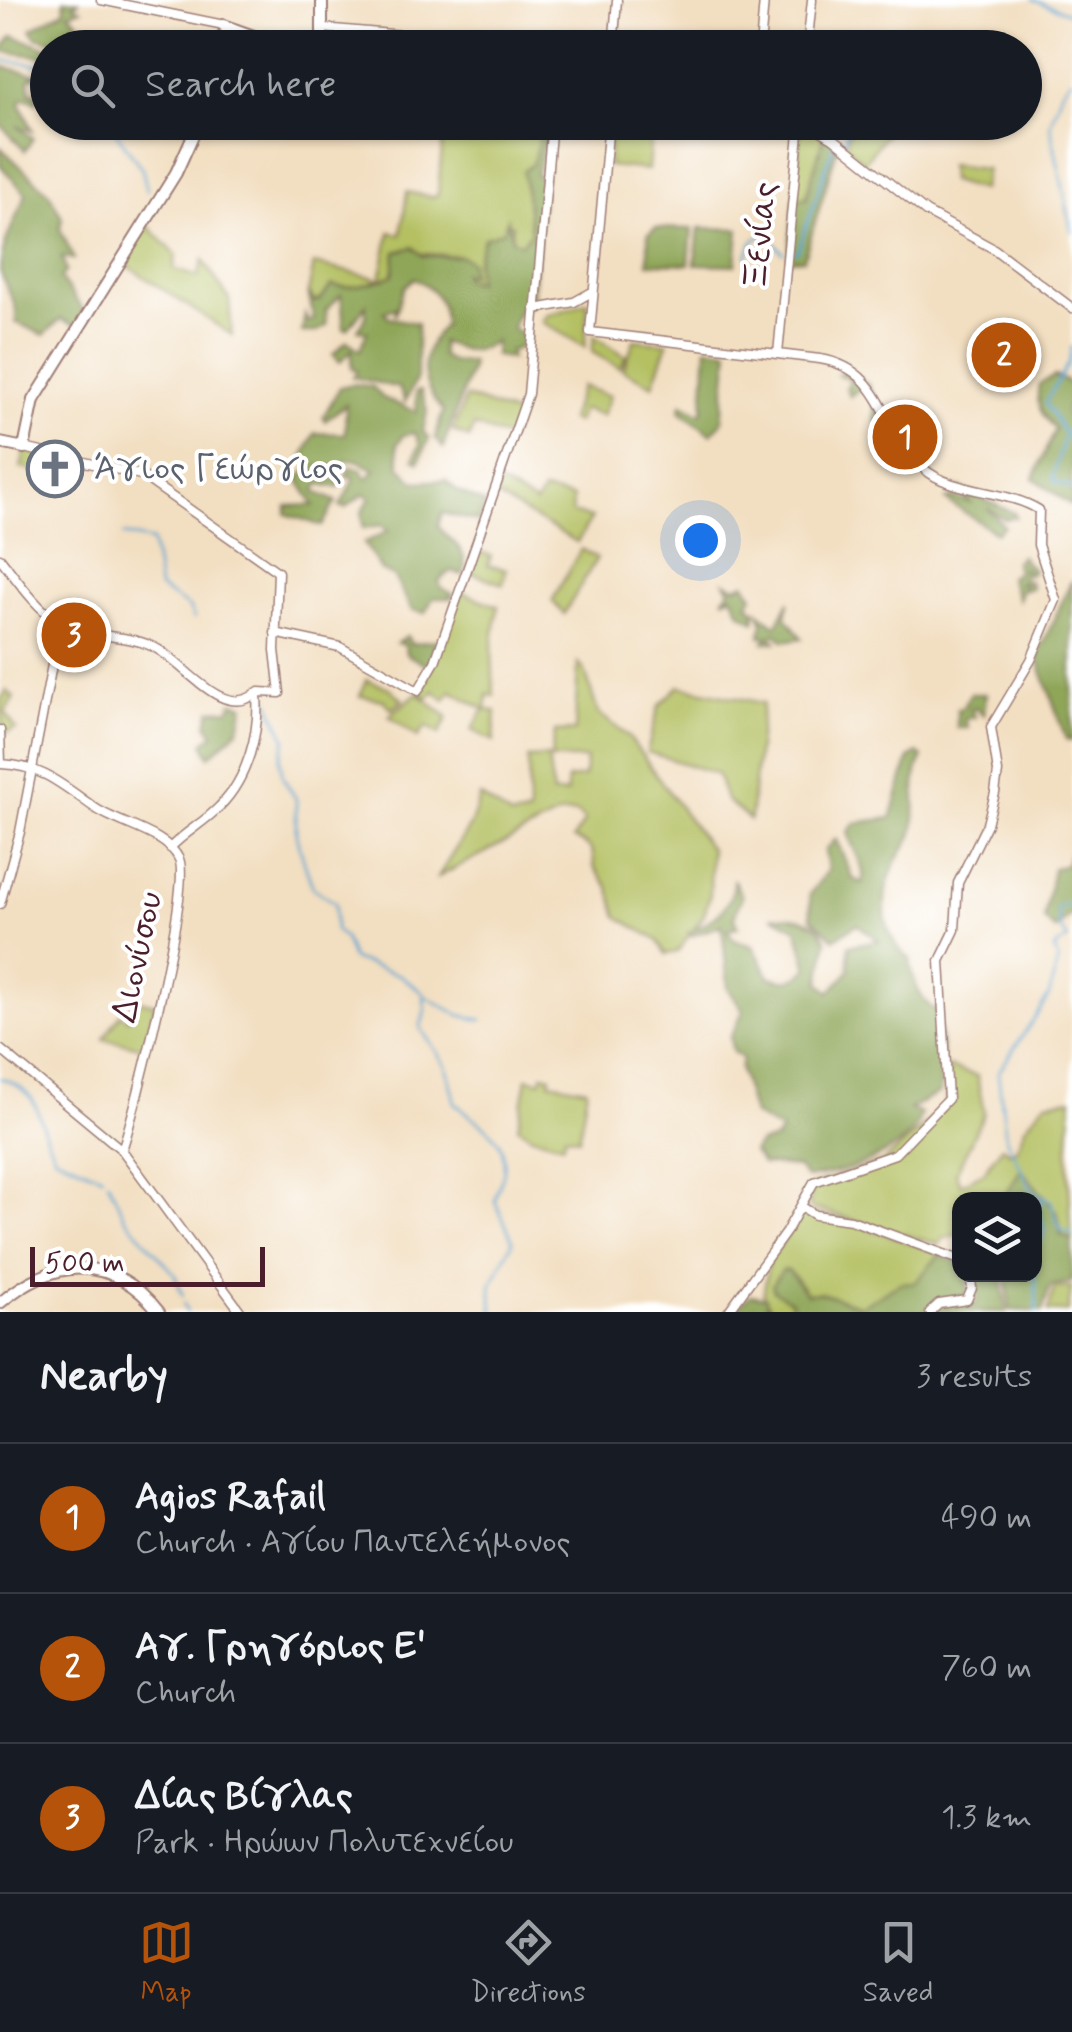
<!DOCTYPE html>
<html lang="en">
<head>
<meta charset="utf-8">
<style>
  body { margin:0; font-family:Mynerve,sans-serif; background:#20242c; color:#f1f3f6 }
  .controls { position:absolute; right:30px; bottom:30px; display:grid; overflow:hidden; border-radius:20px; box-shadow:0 2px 8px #0004 }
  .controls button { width:90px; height:90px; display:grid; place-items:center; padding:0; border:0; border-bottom:2px solid #363941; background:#171b24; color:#f1f3f6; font:50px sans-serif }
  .scale { position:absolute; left:30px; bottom:25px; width:235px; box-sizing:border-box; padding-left:10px; border:5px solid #4a1f2b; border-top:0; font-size:28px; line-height:35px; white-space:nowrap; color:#4a1f2b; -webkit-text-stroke:8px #fff; paint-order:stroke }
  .you { position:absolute; left:700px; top:540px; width:35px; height:35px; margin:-25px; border:8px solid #fff; border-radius:50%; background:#1a73e8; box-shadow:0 0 0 15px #1a73e833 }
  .badge { display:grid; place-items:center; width:65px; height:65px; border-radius:50%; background:#b45309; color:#fff; font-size:32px; font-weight:700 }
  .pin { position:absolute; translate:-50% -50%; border:5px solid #fff; box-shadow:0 2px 10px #0006 }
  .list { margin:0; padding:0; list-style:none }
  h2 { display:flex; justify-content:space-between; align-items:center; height:130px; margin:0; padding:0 40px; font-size:42px }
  h2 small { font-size:32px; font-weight:400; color:#9ea1a6 }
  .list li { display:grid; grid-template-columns:65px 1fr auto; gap:30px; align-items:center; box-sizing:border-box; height:150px; padding:0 40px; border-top:2px solid #363941 }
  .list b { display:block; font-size:38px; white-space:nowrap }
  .list p { margin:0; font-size:32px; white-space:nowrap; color:#9ea1a6 }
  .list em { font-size:32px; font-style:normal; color:#9ea1a6 }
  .icon { flex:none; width:55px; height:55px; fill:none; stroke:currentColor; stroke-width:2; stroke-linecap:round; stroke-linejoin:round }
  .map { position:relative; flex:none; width:1072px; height:1312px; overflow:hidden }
  .search { position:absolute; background:#171b24; box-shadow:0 2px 8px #0004; left:30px; right:30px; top:30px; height:110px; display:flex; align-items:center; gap:25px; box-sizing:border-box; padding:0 35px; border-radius:55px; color:#9ea1a6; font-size:38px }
  .sheet { height:580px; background:#171b24 }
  nav { display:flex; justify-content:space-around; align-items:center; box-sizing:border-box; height:140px; border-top:2px solid #363941; background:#171b24; font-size:28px; color:#9ea1a6 }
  nav a { display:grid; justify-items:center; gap:5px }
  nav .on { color:#b45309 }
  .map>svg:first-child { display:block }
  .green { fill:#b4c062; stroke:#7f7046; stroke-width:2.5 }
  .forest { fill:#8fa658; stroke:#6c6242; stroke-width:2.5 }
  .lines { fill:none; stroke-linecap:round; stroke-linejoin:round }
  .stream { stroke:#58a3d0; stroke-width:2.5 }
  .minor-casing { stroke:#9e7e76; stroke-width:11 }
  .major-casing { stroke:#9e7e76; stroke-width:14 }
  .minor { stroke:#fff; stroke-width:8 }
  .major { stroke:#fff; stroke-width:10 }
  .labels { text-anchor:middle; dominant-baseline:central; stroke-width:8; stroke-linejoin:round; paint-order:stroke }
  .street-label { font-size:35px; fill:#4a1f2b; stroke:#fff }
  .worship-label { font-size:35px; fill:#5b616d; stroke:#fff; text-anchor:start }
</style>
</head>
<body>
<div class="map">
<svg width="1072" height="1312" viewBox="0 0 1072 1312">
  <rect width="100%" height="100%" fill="#fff"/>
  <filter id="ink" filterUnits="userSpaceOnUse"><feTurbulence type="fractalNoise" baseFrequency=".01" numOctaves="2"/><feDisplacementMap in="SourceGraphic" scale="20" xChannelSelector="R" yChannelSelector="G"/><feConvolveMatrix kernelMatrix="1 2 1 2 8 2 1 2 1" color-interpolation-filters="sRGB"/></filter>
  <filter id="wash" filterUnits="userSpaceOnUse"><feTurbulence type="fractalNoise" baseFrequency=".0048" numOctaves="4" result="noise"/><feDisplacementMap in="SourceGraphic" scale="40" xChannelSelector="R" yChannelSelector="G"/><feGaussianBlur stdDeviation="2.25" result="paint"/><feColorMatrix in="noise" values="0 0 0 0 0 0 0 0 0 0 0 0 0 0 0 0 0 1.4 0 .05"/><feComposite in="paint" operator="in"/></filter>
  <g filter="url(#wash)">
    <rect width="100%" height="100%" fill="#f2dec0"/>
    <!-- green -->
    <path class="green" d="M444,123H549L547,137L543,132L532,165L523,171L532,232L522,245L512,239V225L476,262L477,282L465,280L460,256L396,252L393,275L314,302L308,292L314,264L380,279L390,232L401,235L407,192L433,197L438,194Z
      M611,123H652L648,170L608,166Z
      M801,123L824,135L805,199L794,198Z
      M851,123H894L864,163L846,146Z
      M949,165L986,169L982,190L950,181Z
      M147,225L176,255L174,269L198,277L203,260L229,299L232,335L123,263Z
      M588,302L585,347L542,322L545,316Z
      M594,336L626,356L620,368L592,352Z
      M634,340L668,343L653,385L623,370Z
      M581,386L610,396L602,416L582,409L577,422L570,420Z
      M466,397L519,416L510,439L474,426L469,438L453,431Z
      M25,450L51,456L47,474L21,468Z
      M499,483L536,504L543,491L573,498L572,513L592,518L577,542L495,496Z
      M581,549L597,558L564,614L552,601Z
      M475,550L491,556L488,565L506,569L503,584L469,572Z
      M461,592L498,606L492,650L494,696L488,694L486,710L496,711L494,741L472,730L484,709L451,691L445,700L434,691L428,699L420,692Z
      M578,663L585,671L598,713L628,736L711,850L710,895L704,915L677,952L666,954L657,940L618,917L609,887L594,867C594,849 591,845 573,839L585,821L577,813L560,814L438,877L471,824L480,796L511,817L529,814L528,758L548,757L553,794L567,793V779L584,777L586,759H551L555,732L575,731Z
      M366,680L390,688L403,700L392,709L383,700L360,696Z
      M679,686L763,703L750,820L726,800L717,774L647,752L659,706Z
      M7,691L14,698L5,712L16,729L4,734L0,700Z
      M417,693L448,717L439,734L426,726L418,737L389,716Z
      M134,999L155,1004L145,1048L104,1039L120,1014L128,1019Z
      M949,1067L977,1076L984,1113L956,1173L960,1184L984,1172L1002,1146L1009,1152L1016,1149L1025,1127L1046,1102L1072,1098L1068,1155L1072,1240L1061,1235L1059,1220L1021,1170L1003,1199L960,1200L959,1234L942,1239L940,1245L809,1207L813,1185L885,1161L946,1106Z
      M543,1074L551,1076L550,1082L587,1089L579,1138L565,1135L563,1144L532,1136L518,1127L527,1078L541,1081Z
      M803,1212L851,1222L942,1254L916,1283L893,1287L861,1306L806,1294L795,1277L774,1291L791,1301L790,1312H768L771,1308L763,1297L768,1262Z
      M1072,1287L1068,1312H1048L1054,1288Z"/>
    <!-- forest -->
    <path class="forest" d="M64,0H79L74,5L81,9L69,13L78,21L83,36L73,46L36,37L31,29L65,10Z
      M13,36L48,48L47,57L0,51Z
      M0,66L37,75L29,80L31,94L40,91L37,102L23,98L20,103L33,131L17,126L33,138L25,151L0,124Z
      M542,131L547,137L536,174L544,179L532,304L519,310L512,328L528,337L525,345L509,352L511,359L494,355L495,341C474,356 463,351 441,342L442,356L452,362H471V368L443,448L435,438L443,411C419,383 416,355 444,325C444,301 436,290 414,278L404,287L395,316V308L384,312L390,318L417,323V378L405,402L399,388L353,377L357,371L352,368V350L340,362L333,354L347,341L360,350L367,332L358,330L366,316V305L348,329H344L341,295L326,310L327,325L316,332H302L305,314L308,322L314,320L308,292L314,302L321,300L331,285C349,289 375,284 393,275L396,252L413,247L423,256H460L470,261L471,276L463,273L465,280L477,282L476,262L484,238L503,231L508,219L512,239L521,244L531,232L523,171L532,165Z
      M824,135L838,145L804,259L788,260L794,198L806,199Z
      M0,147L49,193L62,217L60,229L74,259L62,257L66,271L60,278L83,310L76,326L61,319L44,335L15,322C21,309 5,287 0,271C0,248 18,214 26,194L0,165Z
      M655,228L692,229L689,264L648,263V234Z
      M699,228L739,229L736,265L695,264Z
      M707,347L729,350L722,422L711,434L680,411L682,404L700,413L703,410Z
      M847,370L868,384L889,429L877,423L872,396L860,388L850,396L846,388L851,379L838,375Z
      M1055,376L1072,384V398L1065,412L1072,423V506L1034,478L1055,429C1041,415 1035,404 1039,384Z
      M353,384L373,387L383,398L417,412L416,392L421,391L427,411L423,432L429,438L419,462L414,459L420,444L415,433L403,435L397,445L400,467L415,482L446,480L457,491L485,504L479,522L442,513L438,526C452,544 470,548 463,575L450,571L439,581L441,588L453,594L452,598H433L425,613L412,610L394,577L381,570L364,543L388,531L382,525L363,528L362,512L370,498L364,494L345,508L340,506L354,480L353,476L346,477L349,467L361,469L367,479L375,470L357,460L344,461L342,469L318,466L317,475L340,480L339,487L319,484L315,492L336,501L322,526L286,514L287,506L314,505L298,479L312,465L302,459L315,433L345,434L346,404L325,421L323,417L340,387Z
      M959,488L1014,513L1016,517L1005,519L987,508L1004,526L996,533L946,500L953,497L970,503Z
      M1021,556L1033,571L1029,575L1023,569L1025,577L1019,583L1029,581L1032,588L1025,590L1023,586L1018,599L1009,577L1017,573L1015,561Z
      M1072,580V741L1066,739L1037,657Z
      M725,582L736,587L745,583L753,596L748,604L755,610V621L740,612L732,595L723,599L730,590Z
      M789,601L786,617L802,638L784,641L776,633L771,636L776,642H764L768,637L760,636L763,623L759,612L776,626Z
      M407,636L411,644L436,640L430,662L424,664L406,654L405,645L397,643Z
      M970,694H986L984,715L976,708L971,710L975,717L965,719L968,728H957V709L963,708Z
      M233,702L244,705L239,729L210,756L203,743L214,734L207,724L211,710L229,709Z
      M918,753L923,757C908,786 920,803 913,833C909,845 902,850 897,860C880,893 878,934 910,959C911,977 920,1003 937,1011L943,1059L940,1093L910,1109L921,1114C912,1153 841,1174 806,1178L797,1167L762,1164L753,1152L760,1143L775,1140L781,1131L753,1115L740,1069L742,1058L733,1052L730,1038L743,1011L728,988L722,925L691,936L688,933C709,922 736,907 733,879L742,896L734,917L738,927L727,929L734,940L753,946L770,977C787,983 796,981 808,968L797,929L772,916C796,916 817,917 827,941L820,983L830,992L849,971V945L879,941L857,924L834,939L811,917L810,894L828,870L825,851L836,839L853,879L862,883C868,868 851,849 848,832L855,823L891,818L909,758Z
      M1072,850V914L1055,930L1044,919L1053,868L1064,866Z
      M1021,1169L1057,1212L1061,1235L1072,1240V1282L1050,1286L1042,1312L1010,1310L1006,1275L1034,1274V1200L1003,1199Z
      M939,1255L959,1262L960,1274L969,1275L967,1295L935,1301L928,1312H790L791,1301L774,1291L772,1285L782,1270L789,1271L806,1294L821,1293L861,1306L900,1283L916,1282Z
      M973,1275H1001L1007,1312H932L935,1307L969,1301L975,1305L978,1299Z
      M751,1295L766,1298L768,1312H730Z"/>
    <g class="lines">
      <!-- stream -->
      <path class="stream" d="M1033,0L1072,14
        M0,60L48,66
        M1072,78L1062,90L1050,124L1072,232
        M109,122L142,169L147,190
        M839,141L845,138L849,122
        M789,252L798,251L834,144
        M747,256L753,241L765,234L783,252
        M1072,347L1069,362L1045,403L1065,434L1053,477L1055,482L1072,488
        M123,535L152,541L159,588L189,607L194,618
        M266,695L286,739L280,760L283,778L296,799V835L308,874L313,888L335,903V930L344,938L352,959L400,975L423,993L426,1011L420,1027L446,1066L455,1103C478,1124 507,1132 504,1170C503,1180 496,1190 495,1201L513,1241L491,1285L493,1312
        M425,996L459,1015L482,1020
        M0,1078C46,1092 34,1120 55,1156L102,1176
        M108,1181L125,1218L174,1273L183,1296
        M1043,1198L1051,1201L1060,1229L1072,1234
        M1034,1256L1045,1230L1039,1210L1043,1198L1032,1190L1006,1138L998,1073L1049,996L1058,959L1054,949L1068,939L1060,928L1057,908L1072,903
        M1034,1262L1037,1312
        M184,1304L187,1312"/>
    </g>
  </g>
  <g filter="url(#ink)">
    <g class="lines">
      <!-- minor casing -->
      <g class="minor-casing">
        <path id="minor" d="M101,0L224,25
          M322,28L551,48
          M613,48L617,0
          M760,48L764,0
          M807,48L812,0
          M609,122L590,332L820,359C885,369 881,431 923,468C952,494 1006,489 1039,510L1038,545L1056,600L1031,660L991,727L998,772L995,793L987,824L958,883L955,930L940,961L948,1099L895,1154L814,1182L786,1232L728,1312
          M806,122L833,138L926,212L994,249L1072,308
          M535,309L574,302L592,292
          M778,354L800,122
          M24,448L141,475L278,572L275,650L280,693L259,692
          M0,558C16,578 35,607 57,621C88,641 128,631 159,650C186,666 223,719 255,694
          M275,633L340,647L418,691L435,662L528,394L552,122
          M0,730L1,764C43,766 62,785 95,808C118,824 167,833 179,859C192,886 135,1111 122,1150
          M170,848C185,832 205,822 220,806C247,779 260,733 257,695
          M0,904L20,832L60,623
          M0,1049L122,1150L241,1312
          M802,1207L815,1215L851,1220L960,1260
          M930,1312L939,1304L967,1300L972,1288L970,1274"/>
      </g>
      <!-- major casing -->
      <g class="major-casing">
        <path id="major" d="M322,0V46
          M223,25L287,48
          M216,47L223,35L234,30
          M0,443L24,448L34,400L176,173L199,122
          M0,1303C54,1257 113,1254 159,1312"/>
      </g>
      <!-- minor -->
      <use href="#minor" class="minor"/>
      <!-- major -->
      <use href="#major" class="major"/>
    </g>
  </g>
  <!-- icons -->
  <defs>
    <g id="church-ring" transform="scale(2.875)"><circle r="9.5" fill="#fff" stroke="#6b7280" stroke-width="1.5"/><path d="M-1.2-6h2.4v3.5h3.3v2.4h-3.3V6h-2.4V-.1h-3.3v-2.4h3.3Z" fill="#6b7280"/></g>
  </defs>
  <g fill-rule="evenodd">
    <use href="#church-ring" x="55" y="469"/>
  </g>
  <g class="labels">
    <!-- street labels -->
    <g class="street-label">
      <text transform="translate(761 236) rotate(-85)">Ξενίας</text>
      <text transform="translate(138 957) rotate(-78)">Διονύσου</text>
    </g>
    <!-- worship labels -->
    <g class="worship-label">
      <text x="94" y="469">Άγιος Γεώργιος</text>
    </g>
  </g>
</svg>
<div class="controls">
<button><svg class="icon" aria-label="layers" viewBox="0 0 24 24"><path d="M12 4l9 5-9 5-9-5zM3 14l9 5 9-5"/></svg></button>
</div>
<div class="scale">500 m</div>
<div class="you"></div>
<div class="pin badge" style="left:905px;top:437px">1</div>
<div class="pin badge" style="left:1004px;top:355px">2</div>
<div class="pin badge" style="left:74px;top:635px">3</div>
<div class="search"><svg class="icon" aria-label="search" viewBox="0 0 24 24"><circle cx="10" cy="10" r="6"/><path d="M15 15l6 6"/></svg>Search here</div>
</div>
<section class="sheet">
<h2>Nearby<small>3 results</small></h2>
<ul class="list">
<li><span class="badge">1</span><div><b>Agios Rafail</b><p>Church · Αγίου Παντελεήμονος</p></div><em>490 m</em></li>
<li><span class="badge">2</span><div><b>Αγ. Γρηγόριος Ε'</b><p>Church</p></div><em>760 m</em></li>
<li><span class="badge">3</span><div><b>Δίας Βίγλας</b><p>Park · Ηρώων Πολυτεχνείου</p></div><em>1.3 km</em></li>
</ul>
</section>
<nav>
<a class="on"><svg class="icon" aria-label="map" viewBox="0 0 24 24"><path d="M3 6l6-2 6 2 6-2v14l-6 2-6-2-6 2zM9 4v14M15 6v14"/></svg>Map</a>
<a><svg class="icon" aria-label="directions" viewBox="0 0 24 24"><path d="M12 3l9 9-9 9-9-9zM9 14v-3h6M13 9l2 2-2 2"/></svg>Directions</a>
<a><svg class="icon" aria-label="saved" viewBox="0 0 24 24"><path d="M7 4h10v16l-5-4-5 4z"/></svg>Saved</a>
</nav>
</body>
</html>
